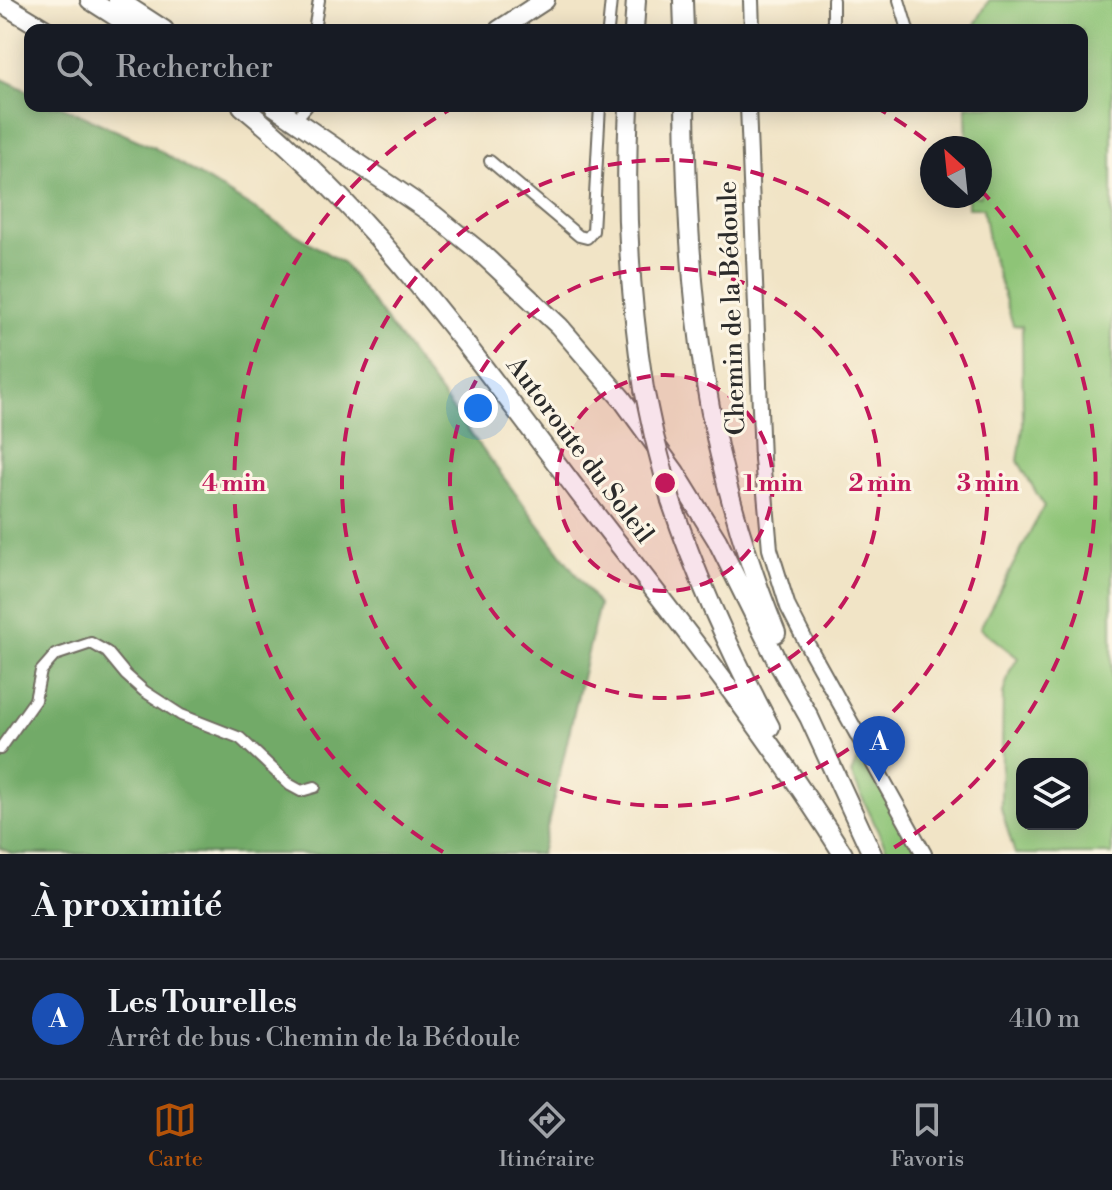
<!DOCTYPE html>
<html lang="fr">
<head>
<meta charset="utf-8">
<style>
  body { margin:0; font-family:"Libre Bodoni",serif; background:#242831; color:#f1f3f6 }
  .controls { position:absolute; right:24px; bottom:24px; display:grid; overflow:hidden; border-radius:16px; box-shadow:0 4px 20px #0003 }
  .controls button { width:72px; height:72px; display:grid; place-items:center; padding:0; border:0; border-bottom:2px solid #363941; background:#171b24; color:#f1f3f6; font:40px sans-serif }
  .compass { position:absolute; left:920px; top:136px; width:72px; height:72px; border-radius:50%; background:#171b24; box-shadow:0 4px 20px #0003; rotate:333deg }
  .you { position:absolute; left:478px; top:408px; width:28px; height:28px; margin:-20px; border:6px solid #fff; border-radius:50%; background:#1a73e8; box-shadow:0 0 0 12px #1a73e833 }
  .badge { display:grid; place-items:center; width:52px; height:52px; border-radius:50%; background:#b45309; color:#fff; font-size:26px; font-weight:700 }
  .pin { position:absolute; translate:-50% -66px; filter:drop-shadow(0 2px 4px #0008) }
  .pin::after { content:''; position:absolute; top:42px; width:28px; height:24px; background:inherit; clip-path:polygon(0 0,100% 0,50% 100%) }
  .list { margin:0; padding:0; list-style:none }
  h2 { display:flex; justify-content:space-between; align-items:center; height:104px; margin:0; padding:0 32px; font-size:34px }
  h2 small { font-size:26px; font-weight:400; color:#9ea1a6 }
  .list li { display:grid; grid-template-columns:52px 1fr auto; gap:24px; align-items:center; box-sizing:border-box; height:120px; padding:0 32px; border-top:2px solid #363941 }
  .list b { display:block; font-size:30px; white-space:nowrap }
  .list p { margin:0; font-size:26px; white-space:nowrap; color:#9ea1a6 }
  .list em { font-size:26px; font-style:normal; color:#9ea1a6 }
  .icon { flex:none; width:44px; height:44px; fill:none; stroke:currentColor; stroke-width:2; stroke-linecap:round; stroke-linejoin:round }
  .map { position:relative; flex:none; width:1112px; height:854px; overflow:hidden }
  .search { position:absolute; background:#171b24; box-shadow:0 4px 20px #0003; left:24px; right:24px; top:24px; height:88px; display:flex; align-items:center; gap:20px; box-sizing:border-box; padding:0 28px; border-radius:16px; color:#9ea1a6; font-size:30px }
  .sheet { height:224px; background:#171b24 }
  nav { display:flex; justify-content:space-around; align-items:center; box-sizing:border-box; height:112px; border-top:2px solid #363941; background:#171b24; font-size:22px; color:#9ea1a6 }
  nav a { display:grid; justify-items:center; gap:4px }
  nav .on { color:#b45309 }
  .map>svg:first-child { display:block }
  .green { fill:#8ec477; stroke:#5c7851; stroke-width:2; fill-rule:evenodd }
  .forest { fill:#72aa68; stroke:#4e6a4a; stroke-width:2 }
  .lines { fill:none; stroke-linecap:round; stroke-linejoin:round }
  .street-tunnel { stroke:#c9bfa7; stroke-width:10; stroke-dasharray:10 5; stroke-linecap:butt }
  .street-casing { stroke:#706c61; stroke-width:14 }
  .secondary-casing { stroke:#706c61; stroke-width:18 }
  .highway-casing { stroke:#706c61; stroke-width:22 }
  .street { stroke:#fff; stroke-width:10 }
  .secondary { stroke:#fff; stroke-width:14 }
  .highway { stroke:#fff; stroke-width:18 }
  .highway-bridge-casing { stroke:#706c61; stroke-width:22; stroke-linecap:butt }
  .highway-bridge { stroke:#fff; stroke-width:18 }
  .ring { fill:none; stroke:#c2185b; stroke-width:4; stroke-dasharray:14 10 }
  .labels { text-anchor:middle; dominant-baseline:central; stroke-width:6; stroke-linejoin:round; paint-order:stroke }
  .street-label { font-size:26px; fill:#2b2b2b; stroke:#fcf5e5 }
  .centre { fill:#c2185b; stroke:#fcf5e5; stroke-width:4 }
  .ring-label { font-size:24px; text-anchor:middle; font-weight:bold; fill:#c2185b; stroke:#fcf5e5; stroke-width:6; stroke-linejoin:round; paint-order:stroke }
</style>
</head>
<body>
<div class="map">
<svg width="1112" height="854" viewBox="0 0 1112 854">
  <rect width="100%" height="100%" fill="#fcf5e5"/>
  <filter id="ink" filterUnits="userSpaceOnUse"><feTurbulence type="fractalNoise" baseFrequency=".0125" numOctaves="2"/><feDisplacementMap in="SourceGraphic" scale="16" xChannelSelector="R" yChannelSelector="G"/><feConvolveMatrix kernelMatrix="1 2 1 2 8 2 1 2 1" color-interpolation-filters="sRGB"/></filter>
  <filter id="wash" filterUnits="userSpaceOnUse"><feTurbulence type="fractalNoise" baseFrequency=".006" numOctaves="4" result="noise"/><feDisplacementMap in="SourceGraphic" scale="32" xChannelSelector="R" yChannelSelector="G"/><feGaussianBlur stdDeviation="1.8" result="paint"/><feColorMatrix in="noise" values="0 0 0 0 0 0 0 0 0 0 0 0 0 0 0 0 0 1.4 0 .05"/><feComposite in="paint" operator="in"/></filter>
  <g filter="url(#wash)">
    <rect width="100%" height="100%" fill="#f1e4c6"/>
    <!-- green -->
    <path class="green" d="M989,0H1112V854H1015L1001,808L1003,694L1010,671L1018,658L980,628L1044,506L1018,461L1023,427L1022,326L1013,325L989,246L983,208H968V196H980V148H967L966,106H1082V30H972ZM1022,764H1082V824H1022Z
      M864,759L920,854H889L851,774L857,760Z"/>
    <!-- forest -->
    <path class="forest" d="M0,78L30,92V106H61L153,147L343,263L599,605L541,854H13L0,848Z"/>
  </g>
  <g filter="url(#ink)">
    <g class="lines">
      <!-- street-tunnel -->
      <path class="street-tunnel" d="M275,148L298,118"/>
      <!-- street casing -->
      <g class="street-casing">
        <path id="street" d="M899,0L908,30
          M314,30L319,0
          M608,30L611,0
          M833,30V0
          M302,112L307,106
          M490,161L579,236L587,238L593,231L600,106
          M0,749L35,700L41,671L55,655L91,643L107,652L126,675L144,691L181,715L240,738L290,785L301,791L315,787"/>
      </g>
      <!-- secondary casing -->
      <g class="secondary-casing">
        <path id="secondary" d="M751,0L752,30
          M748,106L762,459L770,549L788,607L807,644L924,854"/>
      </g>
      <!-- highway casing -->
      <g class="highway-casing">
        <path id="highway" d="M90,0L137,30
          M118,0L164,30
          M683,0L684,30
          M0,2L46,30
          M499,30L545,0
          M634,30L636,0
          M242,106C378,218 473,354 579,493C670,611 764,727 843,854
          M274,106L434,215L480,252L559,326L622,399L675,472L717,540L776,659L809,717L872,854
          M629,106C624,202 629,294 644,389
          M685,106C687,295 704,456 776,633
          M671,501C697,580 731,653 770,727"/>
      </g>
      <!-- street -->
      <use href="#street" class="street"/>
      <!-- secondary -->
      <use href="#secondary" class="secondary"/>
      <!-- highway -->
      <use href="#highway" class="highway"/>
      <!-- highway-bridge casing -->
      <g class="highway-bridge-casing">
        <path id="highway-bridge" d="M644,389L654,436L671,501"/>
      </g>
      <!-- highway-bridge -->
      <use href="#highway-bridge" class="highway-bridge"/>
    </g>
  </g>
  <!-- distance rings -->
  <circle cx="665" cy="483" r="108" fill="#c2185b" fill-opacity=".12"/>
  <g class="ring">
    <circle cx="665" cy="483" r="108"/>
    <circle cx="665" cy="483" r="215"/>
    <circle cx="665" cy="483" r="323"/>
    <path d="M443 852A431 431 0 0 1 456 106M874 106A431 431 0 0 1 933 146M980 189A431 431 0 0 1 887 852"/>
  </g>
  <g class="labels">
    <!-- street labels -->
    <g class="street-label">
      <text transform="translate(732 308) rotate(-92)">Chemin de la Bédoule</text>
      <text transform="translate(580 450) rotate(53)">Autoroute du Soleil</text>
    </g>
  </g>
  <circle cx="665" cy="483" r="12" class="centre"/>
  <g class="ring-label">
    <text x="773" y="491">1 min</text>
    <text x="880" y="491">2 min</text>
    <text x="988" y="491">3 min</text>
    <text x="234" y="491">4 min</text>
  </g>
</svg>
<div class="controls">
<button><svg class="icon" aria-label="layers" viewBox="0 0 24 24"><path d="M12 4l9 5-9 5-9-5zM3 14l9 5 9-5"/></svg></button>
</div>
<svg class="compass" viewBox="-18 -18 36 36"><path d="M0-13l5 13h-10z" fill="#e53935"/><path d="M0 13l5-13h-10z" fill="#9ea1a6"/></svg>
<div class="you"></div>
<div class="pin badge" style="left:879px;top:782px;background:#1a4fb4">A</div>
<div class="search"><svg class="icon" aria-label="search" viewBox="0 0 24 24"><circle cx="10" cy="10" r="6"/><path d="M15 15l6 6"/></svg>Rechercher</div>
</div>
<section class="sheet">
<h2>À proximité<small></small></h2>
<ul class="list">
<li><span class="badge" style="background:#1a4fb4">A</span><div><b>Les Tourelles</b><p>Arrêt de bus · Chemin de la Bédoule</p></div><em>410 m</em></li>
</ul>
</section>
<nav>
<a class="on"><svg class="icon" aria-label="map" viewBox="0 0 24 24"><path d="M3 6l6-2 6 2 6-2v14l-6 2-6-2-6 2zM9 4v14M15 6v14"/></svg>Carte</a>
<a><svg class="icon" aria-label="directions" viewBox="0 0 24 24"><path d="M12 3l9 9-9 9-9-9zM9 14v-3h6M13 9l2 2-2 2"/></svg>Itinéraire</a>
<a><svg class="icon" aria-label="saved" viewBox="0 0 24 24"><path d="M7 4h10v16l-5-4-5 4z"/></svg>Favoris</a>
</nav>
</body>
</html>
